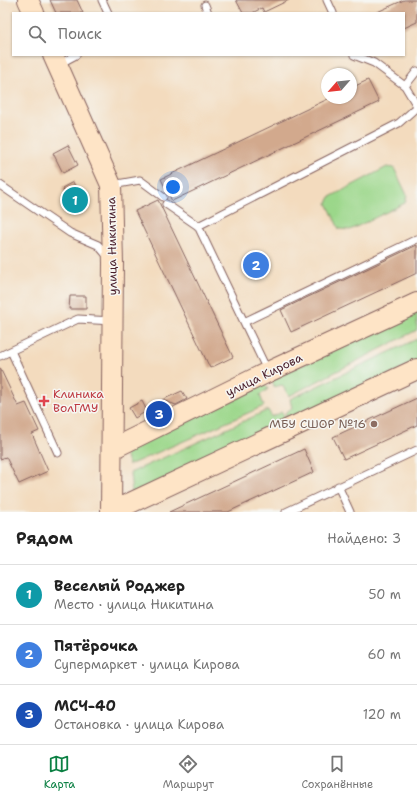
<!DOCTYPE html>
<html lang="ru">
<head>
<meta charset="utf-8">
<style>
  body { margin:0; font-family:"Shantell Sans",sans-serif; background:#f2f2f2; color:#222 }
  .compass { position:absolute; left:321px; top:68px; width:36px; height:36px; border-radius:50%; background:#fff; box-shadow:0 1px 3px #0004; rotate:242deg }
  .you { position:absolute; left:173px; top:187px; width:14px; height:14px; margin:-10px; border:3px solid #fff; border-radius:50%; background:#1a73e8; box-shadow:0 0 0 6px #1a73e833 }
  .badge { display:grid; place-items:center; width:26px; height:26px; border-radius:50%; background:#0b8043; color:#fff; font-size:13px; font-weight:700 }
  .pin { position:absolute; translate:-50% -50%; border:2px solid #fff; box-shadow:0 1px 4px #0006 }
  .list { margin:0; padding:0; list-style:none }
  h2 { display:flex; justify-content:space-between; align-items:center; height:52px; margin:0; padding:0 16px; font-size:17px }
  h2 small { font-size:13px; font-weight:400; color:#767676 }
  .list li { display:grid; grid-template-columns:26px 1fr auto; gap:12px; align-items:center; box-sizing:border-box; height:60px; padding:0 16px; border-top:1px solid #e0e0e0 }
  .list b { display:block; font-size:15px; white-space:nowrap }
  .list p { margin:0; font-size:13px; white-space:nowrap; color:#767676 }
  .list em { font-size:13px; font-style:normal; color:#767676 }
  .icon { flex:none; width:22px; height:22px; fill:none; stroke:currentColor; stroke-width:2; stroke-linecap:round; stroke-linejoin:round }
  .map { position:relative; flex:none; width:417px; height:512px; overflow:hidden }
  .search { position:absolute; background:#fff; box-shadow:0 1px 3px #0004; left:12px; right:12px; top:12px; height:44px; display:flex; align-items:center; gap:10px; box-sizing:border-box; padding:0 14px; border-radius:0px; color:#767676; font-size:15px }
  .sheet { height:232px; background:#fff }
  nav { display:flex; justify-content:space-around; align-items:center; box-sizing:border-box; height:56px; border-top:1px solid #e0e0e0; background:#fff; font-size:11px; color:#767676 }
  nav a { display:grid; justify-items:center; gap:2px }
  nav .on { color:#0b8043 }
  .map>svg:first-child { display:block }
  .green { fill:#9bd78a; stroke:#727b5a }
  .building { fill:#d2a98d }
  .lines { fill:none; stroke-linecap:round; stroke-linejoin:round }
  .lane-casing { stroke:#85615e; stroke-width:9 }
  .secondary-casing { stroke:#85615e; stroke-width:22 }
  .lane { stroke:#fff; stroke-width:7 }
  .secondary { stroke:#fee4c6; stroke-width:20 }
  .health-dot { fill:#e0444e; stroke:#f6f6f2; stroke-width:1.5 }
  .education-dot { fill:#8d6e63; stroke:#f6f6f2; stroke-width:1.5 }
  .labels { text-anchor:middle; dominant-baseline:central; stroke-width:3; stroke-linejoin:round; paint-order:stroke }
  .street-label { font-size:12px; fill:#4a1f2b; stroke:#f6f6f2 }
  .health-label { font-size:12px; fill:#be3a42; stroke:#f6f6f2; text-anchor:start }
  .education-label { font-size:12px; fill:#785e54; stroke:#f6f6f2; text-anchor:end }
</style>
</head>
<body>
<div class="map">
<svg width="417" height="512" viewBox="0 0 417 512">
  <rect width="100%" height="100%" fill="#f6f6f2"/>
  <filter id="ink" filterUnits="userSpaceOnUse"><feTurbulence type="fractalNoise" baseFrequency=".025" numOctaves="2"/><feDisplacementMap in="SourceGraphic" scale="8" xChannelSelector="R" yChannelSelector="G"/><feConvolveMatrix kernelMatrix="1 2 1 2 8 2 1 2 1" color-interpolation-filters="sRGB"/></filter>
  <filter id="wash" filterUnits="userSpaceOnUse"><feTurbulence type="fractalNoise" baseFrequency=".012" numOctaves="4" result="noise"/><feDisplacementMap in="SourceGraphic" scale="16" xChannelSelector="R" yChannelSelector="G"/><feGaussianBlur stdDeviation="0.9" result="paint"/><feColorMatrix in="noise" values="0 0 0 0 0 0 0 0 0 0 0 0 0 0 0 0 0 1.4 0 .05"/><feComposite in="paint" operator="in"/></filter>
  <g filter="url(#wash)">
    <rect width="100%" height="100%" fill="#f3dbbe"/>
    <!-- green -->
    <path class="green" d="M387,167L394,168L407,195L405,203L350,230L339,229L327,203L330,197Z
      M417,311V330L289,396L282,385L274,387L272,379Z
      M417,339V362L290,423L285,413L292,408L290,399Z
      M263,382L268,389L260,395L264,406L129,465L125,455L131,448Z
      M268,410L272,417L282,412L288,425L132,493L130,473Z"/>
    <g id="blocks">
      <!-- building -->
      <path class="building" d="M50,0H77L83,13H56Z
        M236,0H289L264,12L262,8L252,13H243Z
        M404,0H417V22L404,28V13H375Z
        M368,80L379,102L172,201L161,179L330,98H351V88Z
        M68,145L78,165L63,173L53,153Z
        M73,182L84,205L73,210L62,188Z
        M158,200L233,357L210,368L135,211Z
        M417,245V273L291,332L281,310Z
        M70,296H86V309H69Z
        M0,368L18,406L26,403L39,431L32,434L48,471L19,484L6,457L0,459Z
        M182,391L187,399L176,405L162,400Z
        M417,398V425L344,459L333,437Z
        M142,401L147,411L135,418L129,408Z
        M304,449L314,472L228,512H169Z"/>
    </g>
  </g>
  <g filter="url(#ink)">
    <use href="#blocks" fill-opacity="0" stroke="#85615e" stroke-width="1"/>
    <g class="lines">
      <!-- lane casing -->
      <g class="lane-casing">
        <path id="lane" d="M102,0L108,13
          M327,0L333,13
          M205,5L208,13
          M354,55L374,63L405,86L417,106
          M59,64L76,55
          M405,86L417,71
          M0,185L70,233L98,245L109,258
          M112,185L140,180L163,197
          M166,204L198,226
          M244,322L417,239
          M11,351L58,453
          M0,356L78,319L112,321
          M267,370L198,226L399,123L417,107
          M338,486L350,512
          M286,512L417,450"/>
      </g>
      <!-- secondary casing -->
      <g class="secondary-casing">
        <path id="secondary" d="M28,0L34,13
          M53,55L111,185L113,263L111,512
          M112,449L268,372L417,303
          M111,512L417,369"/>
      </g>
      <!-- lane -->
      <use href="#lane" class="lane"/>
      <!-- secondary -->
      <use href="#secondary" class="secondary"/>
    </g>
  </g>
  <!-- markers -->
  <path class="health-dot" d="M42 395h4v4h4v4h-4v4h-4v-4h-4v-4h4z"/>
  <circle class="education-dot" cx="374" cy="424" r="4"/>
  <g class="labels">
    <!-- street labels -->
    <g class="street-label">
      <text transform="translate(112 246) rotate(-91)">улица Никитина</text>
      <text transform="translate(264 375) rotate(-26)">улица Кирова</text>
    </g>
    <!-- health labels -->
    <g class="health-label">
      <text x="53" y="394">Клиника<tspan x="53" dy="14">ВолГМУ</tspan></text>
    </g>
    <!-- education labels -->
    <g class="education-label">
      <text x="366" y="424">МБУ СШОР №16</text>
    </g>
  </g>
</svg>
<svg class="compass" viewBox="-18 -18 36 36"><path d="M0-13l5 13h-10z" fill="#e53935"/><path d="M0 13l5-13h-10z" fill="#767676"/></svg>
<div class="you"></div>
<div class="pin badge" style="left:75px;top:200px;background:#0f9aa8">1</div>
<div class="pin badge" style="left:256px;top:265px;background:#3f7fe0">2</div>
<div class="pin badge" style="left:159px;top:414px;background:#1a4fb4">3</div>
<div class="search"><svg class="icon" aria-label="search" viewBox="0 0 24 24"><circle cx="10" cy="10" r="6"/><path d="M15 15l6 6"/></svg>Поиск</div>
</div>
<section class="sheet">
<h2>Рядом<small>Найдено: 3</small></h2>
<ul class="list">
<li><span class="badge" style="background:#0f9aa8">1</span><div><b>Веселый Роджер</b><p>Место · улица Никитина</p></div><em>50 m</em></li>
<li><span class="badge" style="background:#3f7fe0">2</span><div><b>Пятёрочка</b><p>Супермаркет · улица Кирова</p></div><em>60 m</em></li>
<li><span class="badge" style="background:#1a4fb4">3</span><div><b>МСЧ-40</b><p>Остановка · улица Кирова</p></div><em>120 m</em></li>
</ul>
</section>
<nav>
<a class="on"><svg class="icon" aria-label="map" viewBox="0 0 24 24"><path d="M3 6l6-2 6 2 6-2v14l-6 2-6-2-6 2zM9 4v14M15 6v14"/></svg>Карта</a>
<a><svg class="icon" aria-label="directions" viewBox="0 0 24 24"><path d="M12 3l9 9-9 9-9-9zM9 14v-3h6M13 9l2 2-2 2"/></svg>Маршрут</a>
<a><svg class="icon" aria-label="saved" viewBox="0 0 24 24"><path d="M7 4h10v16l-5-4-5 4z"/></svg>Сохранённые</a>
</nav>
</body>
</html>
